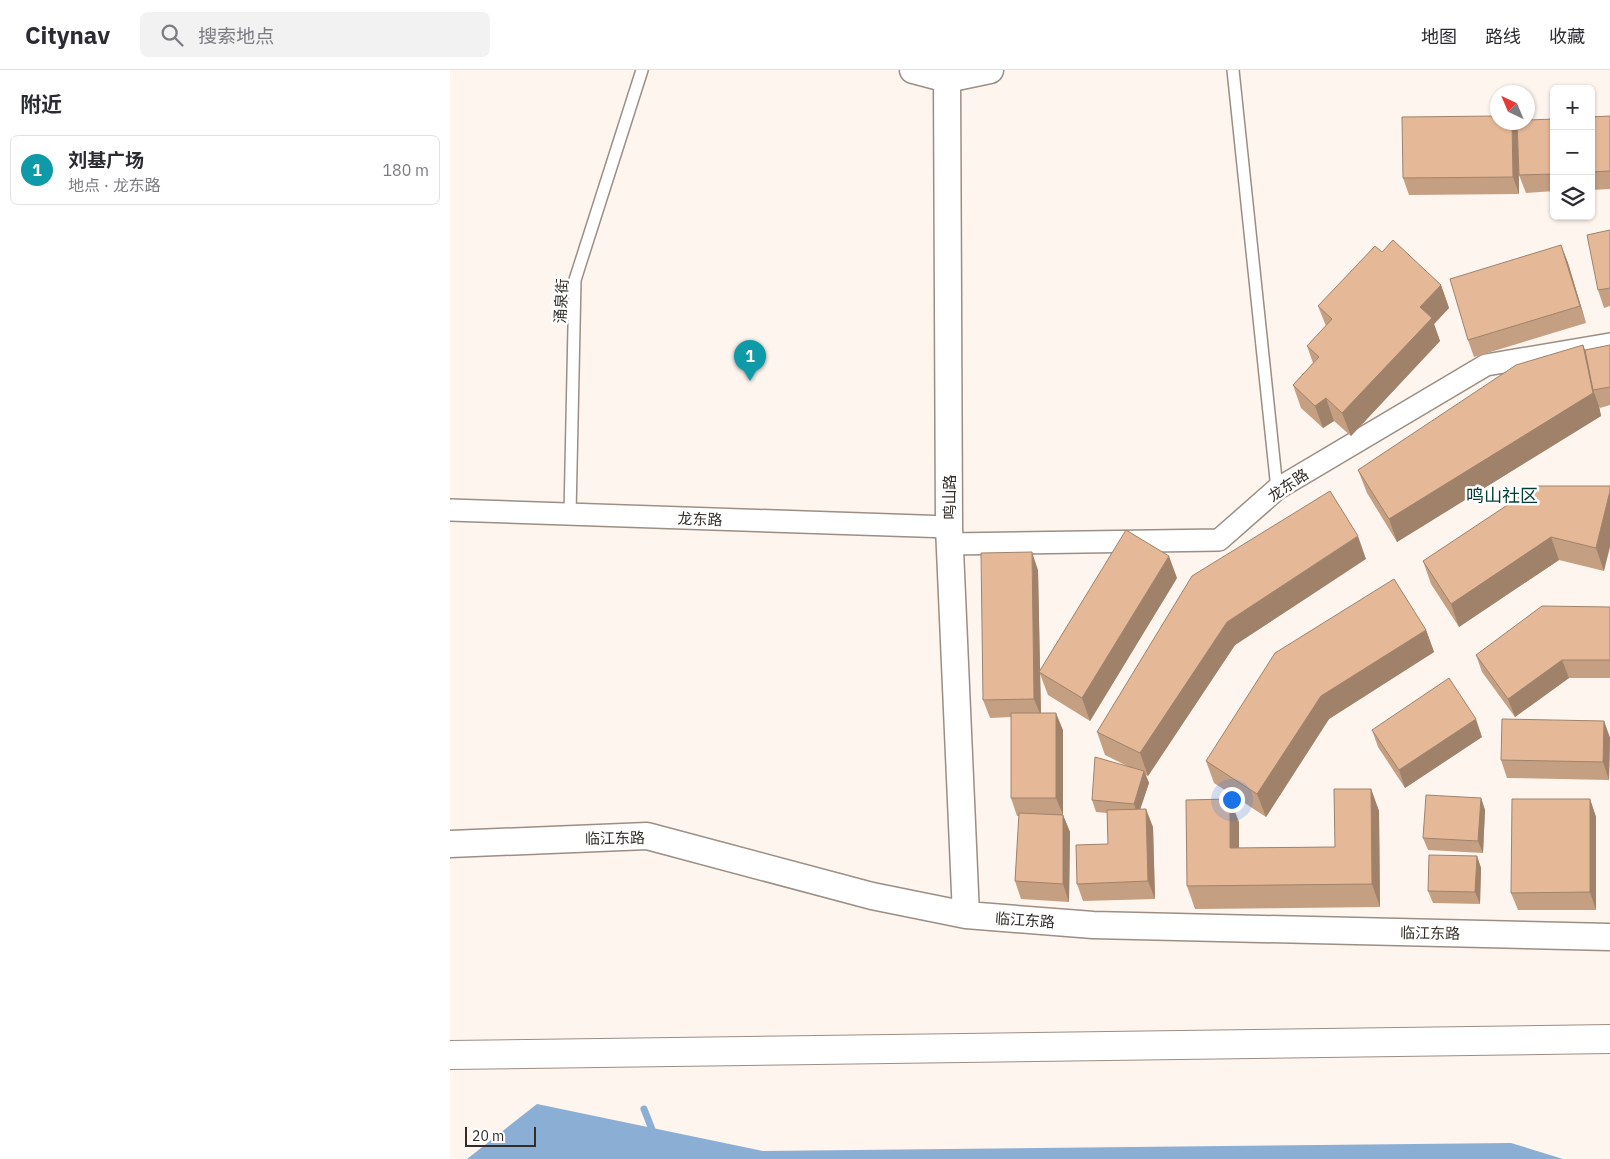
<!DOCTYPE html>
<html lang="zh">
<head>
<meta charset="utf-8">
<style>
  body { margin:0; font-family:"IBM Plex Sans","Noto Sans SC",sans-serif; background:#f2f2f3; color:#2b2b33 }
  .controls { position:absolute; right:15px; top:15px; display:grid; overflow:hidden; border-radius:8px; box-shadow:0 1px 4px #0004 }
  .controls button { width:45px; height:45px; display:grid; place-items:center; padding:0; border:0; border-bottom:1px solid #e1e1e2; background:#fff; color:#2b2b33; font:25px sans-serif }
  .compass { position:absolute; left:1040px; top:15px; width:45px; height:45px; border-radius:50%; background:#fff; box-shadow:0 1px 4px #0004; rotate:316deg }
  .scale { position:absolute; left:15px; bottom:12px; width:71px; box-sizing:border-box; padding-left:5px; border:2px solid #322d29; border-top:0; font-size:14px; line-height:18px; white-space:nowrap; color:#322d29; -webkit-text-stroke:4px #fff; paint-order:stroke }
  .you { position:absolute; left:781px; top:729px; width:18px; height:18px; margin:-12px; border:4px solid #fff; border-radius:50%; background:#1a73e8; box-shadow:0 0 0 8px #1a73e833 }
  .badge { display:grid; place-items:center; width:32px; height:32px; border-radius:50%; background:#408171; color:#fff; font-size:16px; font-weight:700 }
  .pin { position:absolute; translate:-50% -41px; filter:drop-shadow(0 1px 2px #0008) }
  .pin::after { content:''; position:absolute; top:26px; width:18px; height:15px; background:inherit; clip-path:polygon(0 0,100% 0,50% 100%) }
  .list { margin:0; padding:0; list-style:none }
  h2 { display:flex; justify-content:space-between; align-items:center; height:65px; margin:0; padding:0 20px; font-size:21px }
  h2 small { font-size:16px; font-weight:400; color:#7c7c81 }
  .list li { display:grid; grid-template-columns:32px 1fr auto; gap:15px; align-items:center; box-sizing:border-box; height:70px; margin:0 10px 10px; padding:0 10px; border:1px solid #e1e1e2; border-radius:8px }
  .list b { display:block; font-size:19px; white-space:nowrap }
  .list p { margin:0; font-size:16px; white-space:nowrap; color:#7c7c81 }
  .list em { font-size:16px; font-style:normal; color:#7c7c81 }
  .icon { flex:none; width:28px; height:28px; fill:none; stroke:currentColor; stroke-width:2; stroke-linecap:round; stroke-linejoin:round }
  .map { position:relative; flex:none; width:1160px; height:1089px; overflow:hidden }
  header { display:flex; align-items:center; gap:30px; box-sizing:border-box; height:70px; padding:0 25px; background:#fff; border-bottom:1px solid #e1e1e2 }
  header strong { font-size:24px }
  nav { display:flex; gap:28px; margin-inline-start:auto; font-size:18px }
  .search { width:350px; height:45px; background:#f2f2f3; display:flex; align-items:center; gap:12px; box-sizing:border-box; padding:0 18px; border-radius:8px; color:#7c7c81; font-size:19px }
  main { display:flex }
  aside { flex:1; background:#fff }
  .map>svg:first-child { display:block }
  .water { fill:#8baed5 }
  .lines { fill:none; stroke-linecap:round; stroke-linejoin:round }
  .stream { stroke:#8baed5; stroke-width:7 }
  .service-casing { stroke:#9b8e84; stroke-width:14 }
  .minor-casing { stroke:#9b8e84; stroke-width:24 }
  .tertiary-casing { stroke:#9b8e84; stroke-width:29 }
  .primary-casing { stroke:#9b8e84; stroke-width:30 }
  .service { stroke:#fff; stroke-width:11 }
  .minor { stroke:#fff; stroke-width:21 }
  .tertiary { stroke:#fff; stroke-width:26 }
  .primary { stroke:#fff; stroke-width:28 }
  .wall { fill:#c59f82 }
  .shaded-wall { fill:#a0826a }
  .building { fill:#e5b997; stroke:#a0826a }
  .labels { text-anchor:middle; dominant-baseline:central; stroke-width:5; stroke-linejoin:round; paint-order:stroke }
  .street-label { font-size:15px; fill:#322d29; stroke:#fff }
  .quarter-label { font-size:18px; fill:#003d32; stroke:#fff }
</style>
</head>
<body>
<header>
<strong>Citynav</strong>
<div class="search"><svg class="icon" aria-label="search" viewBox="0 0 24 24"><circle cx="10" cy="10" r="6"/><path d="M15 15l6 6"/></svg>搜索地点</div>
<nav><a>地图</a><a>路线</a><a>收藏</a></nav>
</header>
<main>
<aside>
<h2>附近<small></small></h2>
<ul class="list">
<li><span class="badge" style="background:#0f9aa8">1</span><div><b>刘基广场</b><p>地点 · 龙东路</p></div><em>180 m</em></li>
</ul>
</aside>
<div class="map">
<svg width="1160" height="1089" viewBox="0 0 1160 1089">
  <rect width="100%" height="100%" fill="#fef5ef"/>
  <!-- water -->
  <path class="water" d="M87,1034L313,1081L1061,1073L1113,1089H17Z"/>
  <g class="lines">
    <!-- stream -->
    <path class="stream" d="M194,1039L205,1067"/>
    <!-- service casing -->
    <g class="service-casing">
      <path id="service" d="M783,0L827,419
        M120,444L125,210L192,0"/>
    </g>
    <!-- minor casing -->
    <g class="minor-casing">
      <path id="minor" d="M0,440L499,457
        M500,474L769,470L827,419L1036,295L1160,274"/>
    </g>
    <!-- tertiary casing -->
    <g class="tertiary-casing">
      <path id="tertiary" d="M463,0L497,9L540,0
        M497,9L499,457L516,845
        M0,774L197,766L422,826L516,845L643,855L1160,867"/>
    </g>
    <!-- primary casing -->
    <g class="primary-casing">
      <path id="primary" d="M0,985L1160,969"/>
    </g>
    <!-- service -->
    <use href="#service" class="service"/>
    <!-- minor -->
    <use href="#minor" class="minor"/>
    <!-- tertiary -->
    <use href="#tertiary" class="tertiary"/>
    <!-- primary -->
    <use href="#primary" class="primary"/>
  </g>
  <!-- wall -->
  <path class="wall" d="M1160,46V119L1141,120V47Z
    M1104,49V121L1076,123L1069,105V91V124L959,125L953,108L1067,60Z
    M1160,160V236L1154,238L1148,220Z
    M1111,175L1118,193L1136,253L1024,287L1018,270Z
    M932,182L991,215L999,238L984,254L990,271L901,366L884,351L873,358L851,338L843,315L863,293L857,276L876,256L868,236Z
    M1133,275L1135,280L1160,275V335L1150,338L1149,336L1151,346L947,472L917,423L908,400Z
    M1160,416L1154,501L1109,490L1009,557L981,514L973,491Z
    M916,489L785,575L698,706L696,705L699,713L690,739L703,757L705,829L633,831L627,814L658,774L657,743L646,742L642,730L677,696L655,685L647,662Z
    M588,500L590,601L727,508L640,651L598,625L590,604L591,643L613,660V745L620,762L619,832L571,829L565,811L569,746H567L561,728V647L540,648L533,630Z
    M1160,537V608H1119L1065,647L1032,602L1026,585Z
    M976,560L984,582L879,649L816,747L764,713L756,691Z
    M1154,651L1160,668L1159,710L1057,708L1051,690Z
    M922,660L1032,667L955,718L928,677Z
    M921,719L929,741L930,837L745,839L737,816L789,752V778L885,777Z
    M1031,728L1035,740L1033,783L978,780L973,768Z
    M1140,729L1146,747V840H1068L1061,823Z
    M1027,786L1031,798L1030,834L983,833L978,821Z"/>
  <!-- shaded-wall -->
  <path class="shaded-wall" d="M1062,52H1064L1068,63L1069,124L1063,107Z
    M1111,175L1118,193L1136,253L1130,236Z
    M991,215L999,238L984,254L990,271L901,366L892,343L970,237Z
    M1133,275L1141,297L1143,320L1149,336L1151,346L947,472L939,449Z
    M876,328L884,351L873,358L865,336Z
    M1160,421V477L1154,501L1146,478Z
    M908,466L916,489L785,575L698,706L690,683L777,552Z
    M1101,467L1109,490L1009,557L1001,534Z
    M582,482L588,500L591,646L584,629Z
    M719,486L727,508L640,651L632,628Z
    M976,560L984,582L879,649L816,747L807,724L871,626Z
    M1112,590L1119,608L1065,647L1058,629Z
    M606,643L613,660V745L606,728Z
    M1026,649L1032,667L955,718L949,700Z
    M1154,651L1160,668L1159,710L1153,692Z
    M694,701L699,713L688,746L684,734Z
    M921,719L929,741L930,837L922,814Z
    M1031,728L1035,740L1033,783L1028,771Z
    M780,729L789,752V801L780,778Z
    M1140,729L1146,747V840L1140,822Z
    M696,739L703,757L705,829L698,811Z
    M613,745L620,762L619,832L613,814Z
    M1027,786L1031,798L1030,834L1025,822Z"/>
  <!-- building -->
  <path class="building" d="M1048,46V52H1062L1063,107L953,108L952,47Z
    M1160,46V101L1141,102V47Z
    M1104,49V104L1069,105L1067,52H1078V50Z
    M1160,160V218L1148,220L1137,165Z
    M943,170L991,215L970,237L982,248L892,343L876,328L865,336L843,315L869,287L857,276L882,249L868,236L925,176L932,182Z
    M1111,175L1130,236L1018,270L1000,209Z
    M1133,275L1143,323L939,449L908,400L1066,295Z
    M1160,275V317L1143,320L1135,280Z
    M1086,416H1160V421L1146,478L1101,467L1001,534L973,491Z
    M880,421L908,466L777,552L690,683L647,662L742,506Z
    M676,460L719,486L632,628L589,602Z
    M582,482L584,629L533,630L531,483Z
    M944,509L976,560L871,626L807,724L756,691L825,583Z
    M1092,536L1160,537V590H1112L1058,629L1026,585Z
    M999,608L1026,649L949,700L922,660Z
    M561,643H606V728H561Z
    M1052,649L1154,651L1153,692L1051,690Z
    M645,687L694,701L684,734L642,730Z
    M884,719H921L922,814L737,816L736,730L780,729V778L885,777Z
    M976,725L1031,728L1028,771L973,768Z
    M1062,729H1140V822L1061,823Z
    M696,739L698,811L627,814L626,775L658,774L657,740Z
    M569,743L613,745V814L565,811Z
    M979,785L1027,786L1025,822L978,821Z"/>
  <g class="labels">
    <!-- street labels -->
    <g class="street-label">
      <text transform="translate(111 231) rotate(-87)">涌泉街</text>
      <text transform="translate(838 415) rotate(-34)">龙东路</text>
      <text transform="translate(499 427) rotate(-90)">鸣山路</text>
      <text transform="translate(250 449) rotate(2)">龙东路</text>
      <text transform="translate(165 768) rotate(-1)">临江东路</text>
      <text transform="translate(575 850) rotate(4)">临江东路</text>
      <text transform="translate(980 863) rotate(1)">临江东路</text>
    </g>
    <!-- quarter labels -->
    <g class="quarter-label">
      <text x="1052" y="425">鸣山社区</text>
    </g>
  </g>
</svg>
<div class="controls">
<button>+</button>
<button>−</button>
<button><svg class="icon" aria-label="layers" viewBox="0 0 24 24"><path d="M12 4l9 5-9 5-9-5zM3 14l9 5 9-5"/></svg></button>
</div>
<svg class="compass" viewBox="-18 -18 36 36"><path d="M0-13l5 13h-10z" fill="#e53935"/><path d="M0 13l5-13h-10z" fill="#7c7c81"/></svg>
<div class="scale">20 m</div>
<div class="you"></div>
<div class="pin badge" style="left:300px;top:311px;background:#0f9aa8">1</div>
</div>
</main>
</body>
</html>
